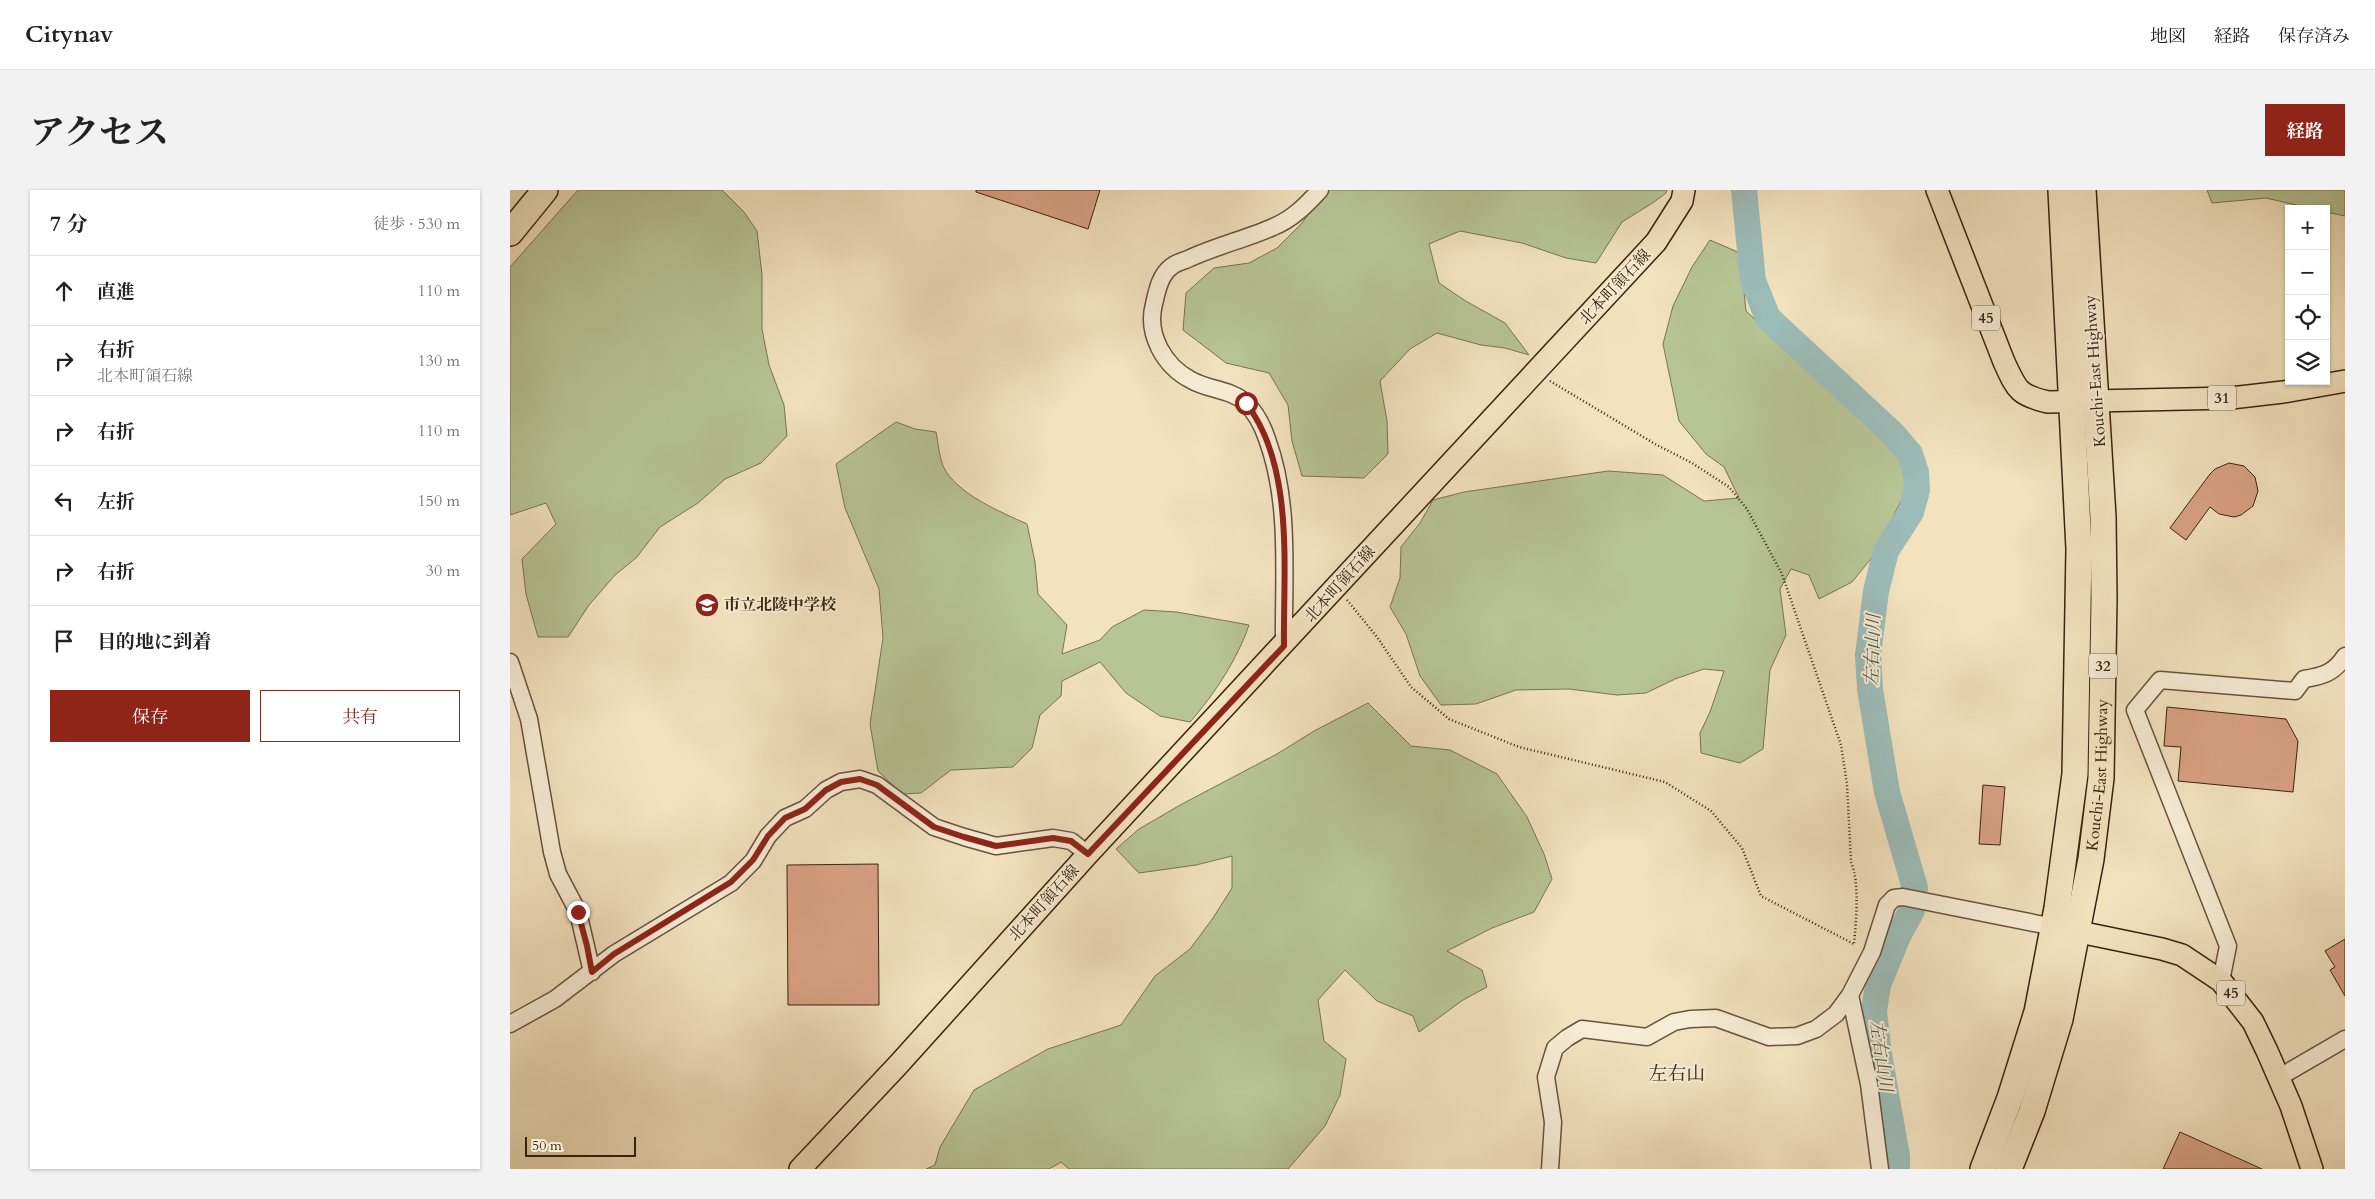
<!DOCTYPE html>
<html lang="ja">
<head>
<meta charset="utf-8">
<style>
  body { margin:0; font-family:Cardo,"Noto Serif JP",serif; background:#f2f2f2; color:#222 }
  .controls { position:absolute; right:15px; top:15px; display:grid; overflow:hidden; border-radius:0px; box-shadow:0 1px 4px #0004 }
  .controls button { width:45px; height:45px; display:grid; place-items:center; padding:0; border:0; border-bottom:1px solid #e0e0e0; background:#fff; color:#222; font:25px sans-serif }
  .scale { position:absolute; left:15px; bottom:12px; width:111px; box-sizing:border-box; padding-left:5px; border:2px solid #39230f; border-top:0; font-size:14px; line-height:18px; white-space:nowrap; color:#39230f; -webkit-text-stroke:4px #f7ecd5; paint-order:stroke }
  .stop { position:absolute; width:15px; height:15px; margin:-11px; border:4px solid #8f2418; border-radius:50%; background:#fff }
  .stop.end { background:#8f2418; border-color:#fff; box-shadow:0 1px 5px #0008 }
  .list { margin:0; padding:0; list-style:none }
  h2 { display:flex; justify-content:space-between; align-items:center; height:65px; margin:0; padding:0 20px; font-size:21px }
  h2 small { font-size:16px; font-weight:400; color:#767676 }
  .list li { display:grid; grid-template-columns:32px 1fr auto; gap:15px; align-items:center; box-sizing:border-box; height:70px; padding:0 20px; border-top:1px solid #e0e0e0 }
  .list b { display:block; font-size:19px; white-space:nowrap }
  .list p { margin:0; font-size:16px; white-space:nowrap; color:#767676 }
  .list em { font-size:16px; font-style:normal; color:#767676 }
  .actions { display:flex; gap:10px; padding:15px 20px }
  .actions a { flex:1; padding:11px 0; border:1px solid #8f2418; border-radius:0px; text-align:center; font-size:18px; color:#8f2418 }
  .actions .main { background:#8f2418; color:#fff }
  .icon { flex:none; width:28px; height:28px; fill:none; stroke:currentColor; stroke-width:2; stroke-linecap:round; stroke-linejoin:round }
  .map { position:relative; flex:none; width:1835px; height:979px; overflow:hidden; border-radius:0px }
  header { display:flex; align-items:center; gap:30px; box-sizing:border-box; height:70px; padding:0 25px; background:#fff; border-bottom:1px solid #e0e0e0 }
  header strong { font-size:24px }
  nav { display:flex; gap:28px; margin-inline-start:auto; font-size:18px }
  .intro { display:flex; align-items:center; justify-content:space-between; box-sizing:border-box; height:120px; padding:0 30px }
  h1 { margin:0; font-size:35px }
  .button { padding:12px 22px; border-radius:0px; background:#8f2418; color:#fff; font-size:18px; font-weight:700 }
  main { display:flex; gap:30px; padding:0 30px }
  aside { flex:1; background:#fff; border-radius:0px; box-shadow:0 1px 4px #0004 }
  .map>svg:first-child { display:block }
  .green { fill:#b7c494; stroke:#787452 }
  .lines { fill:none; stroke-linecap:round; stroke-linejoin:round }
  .river { stroke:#9cbcb8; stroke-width:26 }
  .building { fill:#d9a184; stroke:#39230f }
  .minor-casing { stroke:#67533b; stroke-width:19 }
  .major-casing { stroke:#39230f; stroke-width:24 }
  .highway-casing { stroke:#39230f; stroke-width:28 }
  .path { stroke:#39230f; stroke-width:2.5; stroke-dasharray:1 2.5; stroke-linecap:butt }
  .minor { stroke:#f7ecd5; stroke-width:16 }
  .major { stroke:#f2e2be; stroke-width:21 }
  .highway { stroke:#f2e2be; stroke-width:25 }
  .route { stroke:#8f2418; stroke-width:6 }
  .labels { text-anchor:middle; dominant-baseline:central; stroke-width:4; stroke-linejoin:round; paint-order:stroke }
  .shield { fill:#f7ecd5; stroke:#725f4a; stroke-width:1 }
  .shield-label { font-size:15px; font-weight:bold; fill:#39230f }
  .street-label { font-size:16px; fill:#39230f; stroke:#f7ecd5 }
  .poi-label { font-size:16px; font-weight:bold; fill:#39230f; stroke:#f7ecd5; text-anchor:start }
  .water-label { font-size:18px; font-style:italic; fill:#575142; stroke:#f7ecd5 }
  .quarter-label { font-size:19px; fill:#39230f; stroke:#f7ecd5 }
</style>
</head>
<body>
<header>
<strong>Citynav</strong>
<nav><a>地図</a><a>経路</a><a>保存済み</a></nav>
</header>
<div class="intro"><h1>アクセス</h1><a class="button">経路</a></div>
<main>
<aside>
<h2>7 分<small>徒歩 · 530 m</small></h2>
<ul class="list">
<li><svg class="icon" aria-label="ahead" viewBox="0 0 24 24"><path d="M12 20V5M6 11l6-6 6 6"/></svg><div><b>直進</b></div><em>110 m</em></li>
<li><svg class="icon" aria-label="right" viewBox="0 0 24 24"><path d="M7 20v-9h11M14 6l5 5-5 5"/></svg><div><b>右折</b><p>北本町領石線</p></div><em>130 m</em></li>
<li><svg class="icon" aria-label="right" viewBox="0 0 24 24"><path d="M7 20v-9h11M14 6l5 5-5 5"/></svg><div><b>右折</b></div><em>110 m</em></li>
<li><svg class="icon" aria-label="left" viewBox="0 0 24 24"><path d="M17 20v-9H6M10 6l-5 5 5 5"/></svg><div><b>左折</b></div><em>150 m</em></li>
<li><svg class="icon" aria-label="right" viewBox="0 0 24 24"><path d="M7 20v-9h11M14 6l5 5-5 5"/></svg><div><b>右折</b></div><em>30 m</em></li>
<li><svg class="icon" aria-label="arrive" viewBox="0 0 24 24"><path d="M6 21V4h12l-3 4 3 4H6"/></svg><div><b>目的地に到着</b></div></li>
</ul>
<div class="actions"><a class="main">保存</a><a>共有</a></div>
</aside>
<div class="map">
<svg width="1835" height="979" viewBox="0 0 1835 979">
  <rect width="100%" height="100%" fill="#f2e2be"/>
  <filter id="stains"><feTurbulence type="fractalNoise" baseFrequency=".004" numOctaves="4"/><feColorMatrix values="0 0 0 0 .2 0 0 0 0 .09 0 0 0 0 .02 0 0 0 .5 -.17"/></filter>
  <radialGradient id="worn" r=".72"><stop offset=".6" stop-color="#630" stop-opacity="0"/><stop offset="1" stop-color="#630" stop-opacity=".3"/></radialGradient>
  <!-- green -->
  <path class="green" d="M68,0H212L234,22L247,41L252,85V139L259,175L274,215L277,246L251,273L215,289L188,313L150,337L126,368L105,385L79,415L58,447H28L16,404L12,369L46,334L36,313L0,325V77Z
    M818,0H1157L1156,3L1144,12L1112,32L1086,73L1056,68L1012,53L950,41L919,54L929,93L954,110L995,133L1019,165L995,158L971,155L927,143L900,159L870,191L877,231L878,264L854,288L792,286L782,251L778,215L759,183L716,173L673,140L676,103L704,78L739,73L767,58L791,34Z
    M1697,0H1835V26L1816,22V19H1803L1756,8L1702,13Z
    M1200,50L1230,63L1236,121L1376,251L1390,269L1397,299L1364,365L1342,392L1309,409L1299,385L1281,379L1270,399L1276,445L1260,480L1253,559L1230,573L1191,563L1190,543L1200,522L1214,481L1194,479L1165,489L1136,503L1107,505L1059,499L1006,500L966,514L931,515L910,486L896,444L880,417L890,388L891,357L910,333L923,310L954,302L1098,281L1153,285L1194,311L1229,308L1214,277L1196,264L1169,231L1153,154L1163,116L1182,77Z
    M386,232L405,239L426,242C428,252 429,266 433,276C446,304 491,322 517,334L525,372L528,404L557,435L552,464L590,450L602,437L634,420L667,422L739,435C728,468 704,505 680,532L650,526L616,503L590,472L552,491L551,506L530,525L522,558L503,577L441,580L411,603L392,604L368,581L360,534L373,448L369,399L335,318L326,274Z
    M858,513L901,556L940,560L987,584L1017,627L1034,664L1042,689L1024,722L982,738L937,761L972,780L977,797L953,810L909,842L903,826L867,811L835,780L808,810L814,851L836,869L830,905L815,936L778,979H559L551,972L539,979H416L425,975L430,957L464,900L538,859L611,835L645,786L680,759L703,728L722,698V666L686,675L629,683L606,659L629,639L672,614L767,564L804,541Z"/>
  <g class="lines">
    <!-- river -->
    <path class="river" d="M1234,0L1243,91L1258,128L1383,244L1400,264L1406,282L1407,300L1401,322L1376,361L1366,401L1358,465L1360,499L1377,602L1405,698L1402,720L1388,746L1368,795L1364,821L1369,865L1387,966V979"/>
  </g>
  <!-- building -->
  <path class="building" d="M466,0H590L578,39L466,2Z
    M1719,273L1734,276L1745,287L1748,301L1743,316L1731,325L1724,327L1709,324L1700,317L1676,350L1660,338L1700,284L1705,279Z
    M1657,517L1776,529L1788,551L1783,602L1668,591L1671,557L1654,556Z
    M1473,595L1495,597L1490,655L1469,654Z
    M368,674L369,815H278L277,675Z
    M1835,749V806L1820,780L1825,777L1815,761Z
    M1670,942L1752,979H1653Z"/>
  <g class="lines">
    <!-- minor casing -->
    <g class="minor-casing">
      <path id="minor" d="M774,456C773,388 781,314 757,249C753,237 746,223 736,213C721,199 698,200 681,190C654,176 636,144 644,114C647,101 650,85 661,77C665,73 673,71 678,69C706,56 736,49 763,37C783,29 796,15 810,0
        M0,472L19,529L42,662L48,684L68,722L82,782
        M1711,791L1718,756L1625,520L1650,490L1785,501L1794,489C1813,486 1824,483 1835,466
        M1340,805L1359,894L1370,979
        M0,834L45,809L104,764L221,693L243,671L258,646L275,628L295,619L316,600L331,592L350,589L367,595L424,637L454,647L486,656L543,648L561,651L578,664
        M1768,888L1835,849
        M1040,979L1043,932L1036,887L1045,858L1057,848L1072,839L1137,847L1164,832L1180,829L1206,828L1259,847L1287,846L1306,839L1326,824L1340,805L1362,762L1377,715L1384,708L1393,707L1544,737"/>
    </g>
    <!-- major casing -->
    <g class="major-casing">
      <path id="major" d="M1427,0L1494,172C1507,200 1508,205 1538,212L1721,208L1773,202L1835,191
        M1550,738L1652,759L1672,765L1711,791L1743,832L1757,861L1781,916L1802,979
        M290,979L388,875L578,664L1146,52L1172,11L1174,0"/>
    </g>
    <!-- highway casing -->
    <g class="highway-casing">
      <g id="highway">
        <path d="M0,43L35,0"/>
        <path d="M1473,979L1500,908L1527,822L1547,718L1565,584L1569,359L1551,0"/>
        <path id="s1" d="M1499,979L1522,921L1550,829L1581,669L1591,588L1594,409L1593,327L1573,0"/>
      </g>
    </g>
    <!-- path -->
    <path class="path" d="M1040,191L1145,254L1182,273L1219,297L1237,319L1272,384L1331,555L1337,594L1341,672C1350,694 1346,730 1344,754
      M837,410L867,447L901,497L939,529L1009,557L1155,592L1201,621L1232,658L1251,706L1344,754"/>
    <!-- minor -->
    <use href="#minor" class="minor"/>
    <!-- major -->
    <use href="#major" class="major"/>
    <!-- highway -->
    <use href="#highway" class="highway"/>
  </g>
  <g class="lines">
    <!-- route -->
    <path class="route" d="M68,722L77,756L82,782L104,764L221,692L243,670L258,646L275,628L295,619L316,600L331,592L350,589L367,595L424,637L454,647L486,656L543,648L561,651L578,664L774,456C773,379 785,277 736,213"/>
  </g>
  <!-- icons -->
  <defs>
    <g id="school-disc" transform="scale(1.25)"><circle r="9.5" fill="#8f2418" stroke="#f7ecd5"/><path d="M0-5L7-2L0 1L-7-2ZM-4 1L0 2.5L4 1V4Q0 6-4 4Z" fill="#fff"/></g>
  </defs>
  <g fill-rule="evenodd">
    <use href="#school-disc" x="197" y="415"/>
  </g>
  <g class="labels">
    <!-- shield labels -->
    <g class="shield">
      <rect x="1462" y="115.5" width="28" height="25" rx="4"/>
      <rect x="1698" y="195.5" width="28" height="25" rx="4"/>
      <rect x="1579" y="463.5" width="28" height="25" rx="4"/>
      <rect x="1707" y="790.5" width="28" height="25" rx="4"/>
    </g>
    <g class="shield-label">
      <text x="1476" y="128">45</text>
      <text x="1712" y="208">31</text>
      <text x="1593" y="476">32</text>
      <text x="1721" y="803">45</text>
    </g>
    <!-- street labels -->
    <g class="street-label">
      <text transform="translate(1105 97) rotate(-47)">北本町領石線</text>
      <text transform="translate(1585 181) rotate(-94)">Kouchi-East Highway</text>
      <text transform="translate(830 394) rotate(-48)">北本町領石線</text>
      <text stroke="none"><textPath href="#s1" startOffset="406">Kouchi-East Highway</textPath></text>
      <text transform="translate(534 713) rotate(-48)">北本町領石線</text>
    </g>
    <!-- poi labels -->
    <g class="poi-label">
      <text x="214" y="415">市立北陵中学校</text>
    </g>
    <!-- water labels -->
    <g class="water-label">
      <text transform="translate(1363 460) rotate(-88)">左右山川</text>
      <text transform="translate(1371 866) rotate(82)">左右山川</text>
    </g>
    <!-- quarter labels -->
    <g class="quarter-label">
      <text x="1167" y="884">左右山</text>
    </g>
  </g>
  <rect width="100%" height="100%" filter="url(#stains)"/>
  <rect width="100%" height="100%" fill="url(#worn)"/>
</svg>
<div class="controls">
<button>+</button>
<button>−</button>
<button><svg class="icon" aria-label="locate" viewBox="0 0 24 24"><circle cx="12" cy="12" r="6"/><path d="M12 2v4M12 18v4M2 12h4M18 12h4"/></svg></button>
<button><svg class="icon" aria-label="layers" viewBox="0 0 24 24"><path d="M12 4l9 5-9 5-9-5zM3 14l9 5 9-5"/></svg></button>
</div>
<div class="scale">50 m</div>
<div class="stop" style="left:736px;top:213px"></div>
<div class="stop end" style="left:68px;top:722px"></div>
</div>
</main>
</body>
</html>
